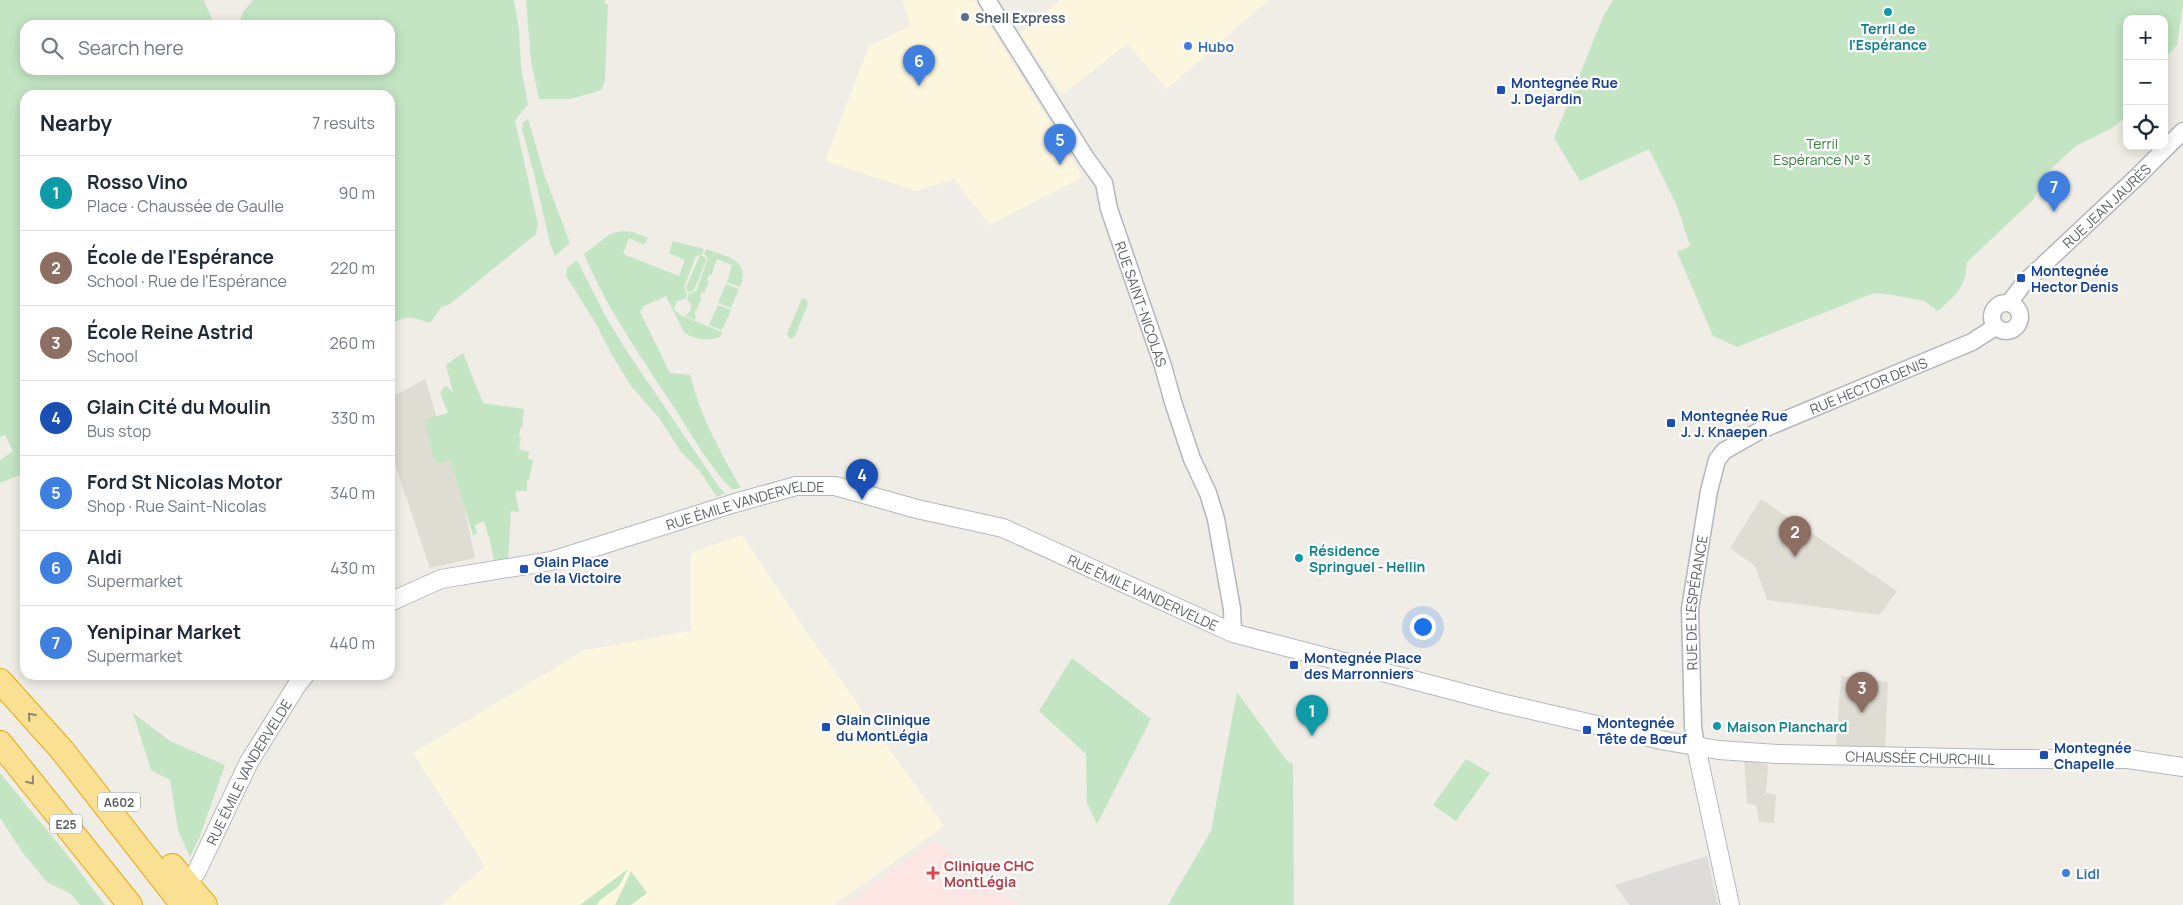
<!DOCTYPE html>
<html lang="en">
<head>
<meta charset="utf-8">
<style>
  body { margin:0; font-family:Manrope,sans-serif; background:#f6f6f7; color:#1f2937 }
  .controls { position:absolute; right:15px; top:15px; display:grid; overflow:hidden; border-radius:10px; box-shadow:0 2px 12px #0003 }
  .controls button { width:45px; height:45px; display:grid; place-items:center; padding:0; border:0; border-bottom:1px solid #e0e1e3; background:#fff; color:#1f2937; font:25px sans-serif }
  .you { position:absolute; left:1422px; top:626px; width:18px; height:18px; margin:-12px; border:4px solid #fff; border-radius:50%; background:#1a73e8; box-shadow:0 0 0 8px #1a73e833 }
  .badge { display:grid; place-items:center; width:32px; height:32px; border-radius:50%; background:#1a73e8; color:#fff; font-size:16px; font-weight:700 }
  .pin { position:absolute; translate:-50% -41px; filter:drop-shadow(0 1px 2px #0008) }
  .pin::after { content:''; position:absolute; top:26px; width:18px; height:15px; background:inherit; clip-path:polygon(0 0,100% 0,50% 100%) }
  .list { margin:0; padding:0; list-style:none }
  h2 { display:flex; justify-content:space-between; align-items:center; height:65px; margin:0; padding:0 20px; font-size:21px }
  h2 small { font-size:16px; font-weight:400; color:#747a83 }
  .list li { display:grid; grid-template-columns:32px 1fr auto; gap:15px; align-items:center; box-sizing:border-box; height:75px; padding:0 20px; border-top:1px solid #e0e1e3 }
  .list b { display:block; font-size:19px; white-space:nowrap }
  .list p { margin:0; font-size:16px; white-space:nowrap; color:#747a83 }
  .list em { font-size:16px; font-style:normal; color:#747a83 }
  .icon { flex:none; width:28px; height:28px; fill:none; stroke:currentColor; stroke-width:2; stroke-linecap:round; stroke-linejoin:round }
  .map { position:relative; flex:none; width:2183px; height:905px; overflow:hidden }
  .search { position:absolute; background:#fff; box-shadow:0 2px 12px #0003; left:20px; top:20px; width:375px; height:55px; display:flex; align-items:center; gap:12px; box-sizing:border-box; padding:0 18px; border-radius:15px; color:#747a83; font-size:19px }
  .panel { position:absolute; background:#fff; box-shadow:0 2px 12px #0003; left:20px; top:90px; width:375px; height:590px; border-radius:15px }
  .map>svg:first-child { display:block }
  .commercial { fill:#fdf6de }
  .industrial { fill:#dedcd8 }
  .education { fill:#dfdcd4 }
  .medical { fill:#fbe6e3 }
  .green { fill:#c4e5c4 }
  .lines { fill:none; stroke-linecap:round; stroke-linejoin:round }
  .tertiary-casing { stroke:#b3b6ba; stroke-width:19 }
  .secondary-casing { stroke:#b4b8bd; stroke-width:20 }
  .motorway-casing { stroke:#eba80a; stroke-width:26 }
  .tertiary { stroke:#fff; stroke-width:16 }
  .secondary { stroke:#fff; stroke-width:18 }
  .motorway { stroke:#f9e093; stroke-width:24 }
  .oneway { stroke:#8c8774 }
  .culture-dot { fill:#0f9aa8; stroke:#fff; stroke-width:2 }
  .service-dot { fill:#5c6f8a; stroke:#fff; stroke-width:2 }
  .shop-dot { fill:#3f7fe0; stroke:#fff; stroke-width:2 }
  .transit-dot { fill:#1a4fb4; stroke:#fff; stroke-width:2 }
  .health-dot { fill:#e0444e; stroke:#fff; stroke-width:2 }
  .labels { text-anchor:middle; dominant-baseline:central; stroke-width:4.5; stroke-linejoin:round; paint-order:stroke }
  .shield { fill:#fff; stroke:#8e9094; stroke-width:1 }
  .shield-label { font-size:12px; font-weight:bold; fill:#5d6166 }
  .service-label { font-size:14px; font-weight:bold; fill:#4e5e75; stroke:#fff; text-anchor:start }
  .culture-label { font-size:14px; font-weight:bold; fill:#0d838f; stroke:#fff; text-anchor:start }
  .shop-label { font-size:14px; font-weight:bold; fill:#366cbe; stroke:#fff; text-anchor:start }
  .transit-label { font-size:14px; font-weight:bold; fill:#164399; stroke:#fff; text-anchor:start }
  .park-label { font-size:14px; fill:#38823d; stroke:#fff }
  .street-label { font-size:14px; fill:#5d6166; stroke:#fff }
  .health-label { font-size:14px; font-weight:bold; fill:#be3a42; stroke:#fff; text-anchor:start }
</style>
</head>
<body>
<div class="map">
<svg width="2183" height="905" viewBox="0 0 2183 905">
  <rect width="100%" height="100%" fill="#efede6"/>
  <!-- commercial -->
  <path class="commercial" d="M902,0H974L1083,177L990,225L954,179L916,191L825,161L869,46L911,25Z
    M1060,0H1268L1167,89L1127,44L1062,95L1020,33Z
    M742,535L804,628L944,826L834,905H441L485,866L413,753L585,650L691,631V553Z"/>
  <!-- industrial -->
  <path class="industrial" d="M1707,856L1718,905H1629L1615,885Z"/>
  <!-- education -->
  <path class="education" d="M425,379L464,505L475,558L430,568L390,449V398Z
    M1761,499L1897,591L1880,615L1767,600L1755,566L1730,548Z
    M1841,676L1888,682L1885,748L1836,745Z
    M1744,760L1768,765L1766,793L1776,795L1774,823L1759,822L1756,805L1747,803Z"/>
  <!-- medical -->
  <path class="medical" d="M934,840L1018,905H844Z"/>
  <!-- green -->
  <path class="green" d="M0,0H204L214,25H25V70H390V25H239L243,12L253,0H514L519,29L521,67L528,104L515,121L538,224L536,234L450,304L441,307L432,321L428,323C412,315 403,316 390,326V95H25V473L0,483V460L13,451L5,435L0,437Z
    M526,0H605V4H608L605,81L601,90L571,99H539L531,61Z
    M1613,0H2183V5L2177,45L2167,56L2164,55V19H2127V113L2123,119L2112,128L2076,146L2044,175L2034,199L1967,262C1966,287 1955,296 1938,311L1924,301L1894,295L1874,293L1737,347L1713,336L1677,252L1690,246L1677,206L1649,149L1580,181L1554,138L1603,17Z
    M528,119L544,174L570,243L555,256L550,243L534,174L522,129L523,122Z
    M621,231L633,232L648,238L645,244H643L629,238L623,254L679,276L685,260L669,253L673,241L704,249L703,254L696,256L684,287L687,294L685,299L677,301L674,309L680,315L722,332L720,337C709,341 693,340 684,332L666,296L644,306L640,312L670,373L690,375C701,417 719,450 741,488L732,489C710,468 695,440 679,415C645,363 608,311 584,254L610,234Z
    M706,249C727,257 751,259 740,287L727,282L732,265L717,259L711,276L709,275L707,280L709,281L704,293L702,292L700,297L702,298L694,314L696,316L695,320L685,316C692,312 694,304 687,300L688,294L696,291L707,261V256L704,254Z
    M700,255L705,257L706,261L694,290L688,293L686,288Z
    M577,260L606,317L626,350L719,487L725,493L717,497L699,470L681,452L660,419L631,386L612,355L595,322L566,276L567,268Z
    M726,284L739,289L731,308L718,303Z
    M802,298L807,300L808,304L795,336L790,339L787,334Z
    M718,305L731,310L722,330L709,325Z
    M463,353L483,403L524,409L522,428H520L519,437L521,438L519,449L529,452L528,459L533,460L529,480L527,481V491H515L519,512L511,511L508,560L494,562L490,541L484,521L475,525L477,534L473,535L450,460L437,464L432,454L425,419L448,413L440,393L444,387L447,386L453,393L446,365Z
    M1072,658L1151,719L1097,824L1087,803L1086,754L1039,711Z
    M1237,692L1287,761L1293,764L1294,905H1168L1211,831Z
    M133,713L170,741L225,765L200,836L190,857L178,830L170,780L151,770Z
    M1466,759L1490,773L1456,821L1433,805Z
    M0,773L69,857L105,905H80L71,894L47,882L23,853L0,818Z
    M628,869L619,886L600,900L597,905H580Z
    M631,871L647,893L631,905H615Z"/>
  <g class="lines">
    <!-- tertiary casing -->
    <g class="tertiary-casing">
      <g id="tertiary">
        <path id="s1" d="M987,0L1086,158L1104,183L1109,209L1163,366L1173,402L1192,459L1208,493L1216,519L1232,609L1233,633"/>
        <circle cx="2006" cy="317" r="14"/>
        <path id="s2" d="M2009,303L2025,282L2139,175L2183,131"/>
        <path id="s3" d="M1696,747L1693,727L1690,609L1709,491L1717,460L1724,451L1761,430L1972,342L1995,327"/>
      </g>
    </g>
    <!-- secondary casing -->
    <g class="secondary-casing">
      <g id="secondary">
        <path id="s4" d="M390,602L441,579L551,561L735,503L796,486H835L917,509L1003,528L1233,633L1501,703L1666,741L1719,750L1777,754L2003,759H2128L2183,767"/>
        <path d="M1696,747L1730,905"/>
        <path id="s5" d="M196,873L249,762L297,685L305,675"/>
      </g>
    </g>
    <!-- motorway casing -->
    <g class="motorway-casing">
      <path id="motorway" d="M0,681L62,750L183,905
        M0,743L130,905
        M172,866L205,905"/>
    </g>
    <!-- tertiary -->
    <use href="#tertiary" class="tertiary"/>
    <!-- secondary -->
    <use href="#secondary" class="secondary"/>
    <!-- motorway -->
    <use href="#motorway" class="motorway"/>
  </g>
  <!-- one-way arrows -->
  <defs><path id="oneway-chevron" d="M-2-3.5L2.5 0L-2 3.5" fill="none" stroke-width="1.6" stroke-linecap="round" stroke-linejoin="round" transform="scale(1.25)"/></defs>
  <g class="oneway">
    <use href="#oneway-chevron" transform="translate(31 716) rotate(-132)"/>
    <use href="#oneway-chevron" transform="translate(31 781) rotate(51)"/>
  </g>
  <!-- markers -->
  <g class="culture-dot">
    <circle cx="1888" cy="12" r="5"/>
    <circle cx="1299" cy="558" r="5"/>
    <circle cx="1717" cy="726" r="5"/>
  </g>
  <circle class="service-dot" cx="965" cy="17" r="5"/>
  <g class="shop-dot">
    <circle cx="1188" cy="46" r="5"/>
    <circle cx="2066" cy="873" r="5"/>
  </g>
  <g class="transit-dot">
    <rect x="1496" y="85" width="10" height="10" rx="2.5"/>
    <rect x="2016" y="273" width="10" height="10" rx="2.5"/>
    <rect x="1666" y="418" width="10" height="10" rx="2.5"/>
    <rect x="519" y="564" width="10" height="10" rx="2.5"/>
    <rect x="1289" y="660" width="10" height="10" rx="2.5"/>
    <rect x="821" y="722" width="10" height="10" rx="2.5"/>
    <rect x="1582" y="725" width="10" height="10" rx="2.5"/>
    <rect x="2039" y="750" width="10" height="10" rx="2.5"/>
  </g>
  <path class="health-dot" d="M930.5 865.5h5v5h5v5h-5v5h-5v-5h-5v-5h5z"/>
  <g class="labels">
    <!-- shield labels -->
    <g class="shield">
      <rect x="98" y="792.5" width="42" height="19" rx="4"/>
      <rect x="50" y="814.5" width="32" height="19" rx="4"/>
    </g>
    <g class="shield-label">
      <text x="119" y="802">A602</text>
      <text x="66" y="824">E25</text>
    </g>
    <!-- service labels -->
    <g class="service-label">
      <text x="975" y="17">Shell Express</text>
    </g>
    <!-- culture labels -->
    <g class="culture-label">
      <text x="1888" y="28" text-anchor="middle">Terril de<tspan x="1888" dy="16">l'Espérance</tspan></text>
      <text x="1309" y="550">Résidence<tspan x="1309" dy="16">Springuel - Hellin</tspan></text>
      <text x="1727" y="726">Maison Planchard</text>
    </g>
    <!-- shop labels -->
    <g class="shop-label">
      <text x="1198" y="46">Hubo</text>
      <text x="2076" y="873">Lidl</text>
    </g>
    <!-- transit labels -->
    <g class="transit-label">
      <text x="1511" y="82">Montegnée Rue<tspan x="1511" dy="16">J. Dejardin</tspan></text>
      <text x="2031" y="270">Montegnée<tspan x="2031" dy="16">Hector Denis</tspan></text>
      <text x="1681" y="415">Montegnée Rue<tspan x="1681" dy="16">J. J. Knaepen</tspan></text>
      <text x="534" y="561">Glain Place<tspan x="534" dy="16">de la Victoire</tspan></text>
      <text x="1304" y="657">Montegnée Place<tspan x="1304" dy="16">des Marronniers</tspan></text>
      <text x="836" y="719">Glain Clinique<tspan x="836" dy="16">du MontLégia</tspan></text>
      <text x="1597" y="722">Montegnée<tspan x="1597" dy="16">Tête de Bœuf</tspan></text>
      <text x="2054" y="747">Montegnée<tspan x="2054" dy="16">Chapelle</tspan></text>
    </g>
    <!-- park labels -->
    <g class="park-label">
      <text x="1822" y="143">Terril<tspan x="1822" dy="16">Espérance N° 3</tspan></text>
    </g>
    <!-- street labels -->
    <g class="street-label">
      <text stroke="none"><textPath href="#s2" startOffset="138">RUE JEAN JAURÈS</textPath></text>
      <text stroke="none"><textPath href="#s1" startOffset="344">RUE SAINT-NICOLAS</textPath></text>
      <text stroke="none"><textPath href="#s3" startOffset="460">RUE HECTOR DENIS</textPath></text>
      <text stroke="none"><textPath href="#s4" startOffset="370">RUE ÉMILE VANDERVELDE</textPath></text>
      <text stroke="none"><textPath href="#s4" startOffset="790">RUE ÉMILE VANDERVELDE</textPath></text>
      <text stroke="none"><textPath href="#s3" startOffset="145">RUE DE L'ESPÉRANCE</textPath></text>
      <text stroke="none"><textPath href="#s4" startOffset="1590">CHAUSSÉE CHURCHILL</textPath></text>
      <text stroke="none"><textPath href="#s5" startOffset="114">RUE ÉMILE VANDERVELDE</textPath></text>
    </g>
    <!-- health labels -->
    <g class="health-label">
      <text x="944" y="865">Clinique CHC<tspan x="944" dy="16">MontLégia</tspan></text>
    </g>
  </g>
</svg>
<div class="controls">
<button>+</button>
<button>−</button>
<button><svg class="icon" aria-label="locate" viewBox="0 0 24 24"><circle cx="12" cy="12" r="6"/><path d="M12 2v4M12 18v4M2 12h4M18 12h4"/></svg></button>
</div>
<div class="you"></div>
<div class="pin badge" style="left:1312px;top:736px;background:#0f9aa8">1</div>
<div class="pin badge" style="left:1795px;top:557px;background:#8d6e63">2</div>
<div class="pin badge" style="left:1862px;top:713px;background:#8d6e63">3</div>
<div class="pin badge" style="left:862px;top:500px;background:#1a4fb4">4</div>
<div class="pin badge" style="left:1060px;top:165px;background:#3f7fe0">5</div>
<div class="pin badge" style="left:919px;top:86px;background:#3f7fe0">6</div>
<div class="pin badge" style="left:2054px;top:212px;background:#3f7fe0">7</div>
<div class="search"><svg class="icon" aria-label="search" viewBox="0 0 24 24"><circle cx="10" cy="10" r="6"/><path d="M15 15l6 6"/></svg>Search here</div>
<section class="panel">
<h2>Nearby<small>7 results</small></h2>
<ul class="list">
<li><span class="badge" style="background:#0f9aa8">1</span><div><b>Rosso Vino</b><p>Place · Chaussée de Gaulle</p></div><em>90 m</em></li>
<li><span class="badge" style="background:#8d6e63">2</span><div><b>École de l'Espérance</b><p>School · Rue de l'Espérance</p></div><em>220 m</em></li>
<li><span class="badge" style="background:#8d6e63">3</span><div><b>École Reine Astrid</b><p>School</p></div><em>260 m</em></li>
<li><span class="badge" style="background:#1a4fb4">4</span><div><b>Glain Cité du Moulin</b><p>Bus stop</p></div><em>330 m</em></li>
<li><span class="badge" style="background:#3f7fe0">5</span><div><b>Ford St Nicolas Motor</b><p>Shop · Rue Saint-Nicolas</p></div><em>340 m</em></li>
<li><span class="badge" style="background:#3f7fe0">6</span><div><b>Aldi</b><p>Supermarket</p></div><em>430 m</em></li>
<li><span class="badge" style="background:#3f7fe0">7</span><div><b>Yenipinar Market</b><p>Supermarket</p></div><em>440 m</em></li>
</ul>
</section>
</div>
</body>
</html>
